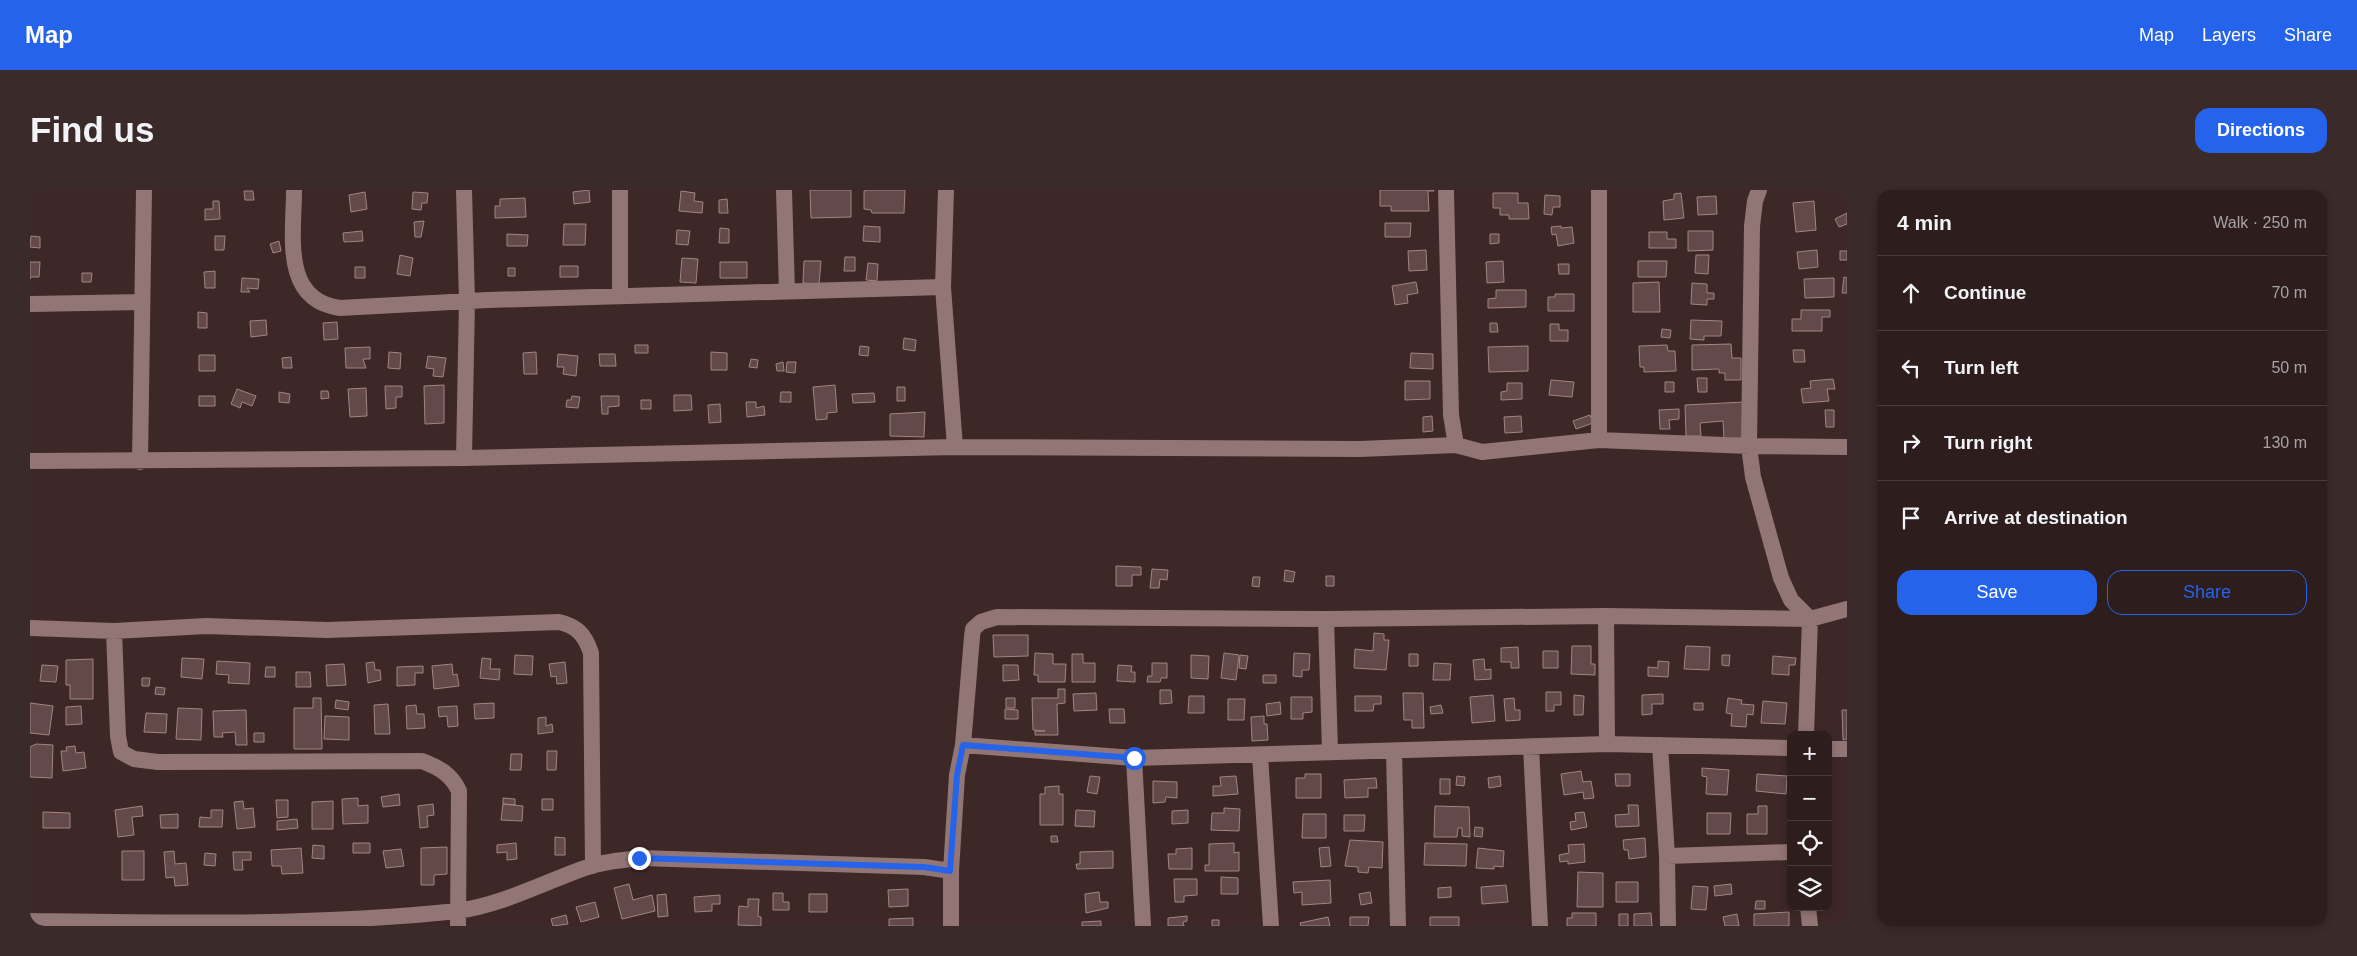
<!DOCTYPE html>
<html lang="en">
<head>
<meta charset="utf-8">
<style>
  body { margin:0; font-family:Arial,sans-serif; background:#3a2a2a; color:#f1f3f6 }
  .controls { position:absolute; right:15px; bottom:15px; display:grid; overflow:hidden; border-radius:10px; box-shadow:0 2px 8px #0003 }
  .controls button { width:45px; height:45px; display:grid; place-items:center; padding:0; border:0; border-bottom:1px solid #493b3b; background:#2e1d1d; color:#f1f3f6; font:25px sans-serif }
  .stop { position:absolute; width:15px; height:15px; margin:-11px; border:4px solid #2563eb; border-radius:50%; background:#fff }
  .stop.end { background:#2563eb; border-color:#fff; box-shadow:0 1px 5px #0008 }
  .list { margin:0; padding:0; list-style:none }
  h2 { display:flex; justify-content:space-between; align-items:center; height:65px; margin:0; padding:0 20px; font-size:21px }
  h2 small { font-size:16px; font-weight:400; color:#a7a2a4 }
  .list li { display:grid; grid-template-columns:32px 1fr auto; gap:15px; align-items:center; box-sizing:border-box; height:75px; padding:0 20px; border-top:1px solid #493b3b }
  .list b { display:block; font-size:19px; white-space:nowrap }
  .list em { font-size:16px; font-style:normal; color:#a7a2a4 }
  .actions { display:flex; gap:10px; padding:15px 20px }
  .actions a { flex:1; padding:11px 0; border:1px solid #2563eb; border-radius:15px; text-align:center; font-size:18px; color:#2563eb }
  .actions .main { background:#2563eb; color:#fff }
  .icon { flex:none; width:28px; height:28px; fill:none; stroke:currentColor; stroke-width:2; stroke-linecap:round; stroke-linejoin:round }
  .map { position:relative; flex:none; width:1817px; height:736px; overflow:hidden; border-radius:15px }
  header { display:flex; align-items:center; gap:30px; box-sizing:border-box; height:70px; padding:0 25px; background:#2563eb; color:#fff }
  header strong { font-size:24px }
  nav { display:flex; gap:28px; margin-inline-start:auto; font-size:18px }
  .intro { display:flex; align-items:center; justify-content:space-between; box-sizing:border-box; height:120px; padding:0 30px }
  h1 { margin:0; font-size:35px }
  .button { padding:12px 22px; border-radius:15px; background:#2563eb; color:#fff; font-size:18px; font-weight:700 }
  main { display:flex; gap:30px; padding:0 30px }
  aside { flex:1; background:#2e1d1d; border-radius:15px; box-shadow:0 2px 8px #0003 }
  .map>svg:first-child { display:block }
  .building { fill:#634949; stroke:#a28585 }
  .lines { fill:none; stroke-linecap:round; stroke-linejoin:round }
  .minor { stroke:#927675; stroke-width:16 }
  .route { stroke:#2563eb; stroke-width:6 }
</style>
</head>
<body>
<header>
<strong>Map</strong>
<nav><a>Map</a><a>Layers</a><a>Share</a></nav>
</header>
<div class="intro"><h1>Find us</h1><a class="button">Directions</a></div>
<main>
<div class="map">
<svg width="1817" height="736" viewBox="0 0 1817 736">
  <rect width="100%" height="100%" fill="#3e2727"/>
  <!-- building -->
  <path class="building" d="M559,0L560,12L544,14L543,2Z
    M780,0H821V27L781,28Z
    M838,0H875L874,23H842L841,20L834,19V1Z
    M1350,0H1404V1H1398L1399,21H1361V16H1350Z
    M214,1H223L224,10H215Z
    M651,1L665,3L664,11L673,12L672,23L649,21Z
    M335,2L337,19L321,22L319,5Z
    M383,2L398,3L397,13H392L391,20L382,19Z
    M1463,3H1488V13H1498L1499,29H1479V25H1470V18H1463Z
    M1651,3L1654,28L1634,30L1633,11L1644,9V4Z
    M1515,5L1530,6V17H1523L1522,25L1514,24Z
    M1686,6L1687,24L1668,25L1667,7Z
    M495,8L496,27L465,28V16H470V9Z
    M697,9L698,23H689V10Z
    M183,11H189L190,29L175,30V19H183Z
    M1784,11L1786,40L1766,42L1763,13Z
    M1817,23V34L1809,37L1805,29Z
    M394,31L391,47H385L384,32Z
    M1355,33H1381L1380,47H1355Z
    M534,34H556L555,55H533Z
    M834,36L850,37V52L833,51Z
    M1531,36V38L1542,37L1544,53L1528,56L1526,44L1522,45L1521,37Z
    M690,38L699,39V53H689Z
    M647,40L660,41L658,55L646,54Z
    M332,41L333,51L314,52L313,43Z
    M1658,41H1683V60L1658,61Z
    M1619,42H1637V49H1646V58H1619Z
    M477,44L498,45L497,56H477Z
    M1460,44H1469V53L1460,54Z
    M1,46L10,47V58L0,57Z
    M185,46H195L194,60H185Z
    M249,51L251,61L243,63L240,54Z
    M1396,60L1397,80L1379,81L1378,61Z
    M1787,60L1788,77L1769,79L1767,62Z
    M1810,61H1817V70H1810Z
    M370,65L383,68L380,86L367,84Z
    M1666,65H1679L1678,84L1665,83Z
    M815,67H825V81H814Z
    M652,68L668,69L666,93L650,92Z
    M774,71H791L789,94L773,93Z
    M1473,71L1474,92L1457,93L1456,72Z
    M1608,71H1637L1636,87H1608Z
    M0,72H10L9,87H1L0,89Z
    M690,72H717V88H690Z
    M838,73L848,74L847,91L836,90Z
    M1528,74H1539V84H1529Z
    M530,76H548V87H530Z
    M325,77H335V88H325Z
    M478,78H485V86H478Z
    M185,81V98H175L174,82Z
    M52,83H62L61,92H52Z
    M1814,87L1817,88V103H1812Z
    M212,88L229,89L228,99L217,98L220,102H211Z
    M1804,88V107L1775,108L1774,89Z
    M1386,92L1388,103L1377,105L1378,113L1365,115L1362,96Z
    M1629,92L1630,122H1603V93Z
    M1662,93L1677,94V103H1684V109H1677V115L1661,114Z
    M1466,100H1496V117L1458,118V109L1466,108Z
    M1525,104H1544V121H1518V107H1525Z
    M1771,120H1800V127H1792V141H1762V129H1771Z
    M168,122L177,123V138H168Z
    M236,130L237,145L221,147L220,131Z
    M1661,130L1692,131L1691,146H1674V150L1660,149Z
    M307,132L308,149L294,150L293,133Z
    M1460,133H1467L1468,142H1460Z
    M1520,134H1529V140H1538V151H1520Z
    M1632,139L1641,140L1640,148L1631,147Z
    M874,148L886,150L885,161L873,159Z
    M1701,154L1702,168H1711V190H1695V183H1689V179L1662,180V155Z
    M605,155H618V163H605Z
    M1637,155L1638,161H1645L1646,181L1614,182V177H1610L1609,156Z
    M830,156L839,157L838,166L829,165Z
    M1498,156V181L1459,182L1458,157Z
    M340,157V169H333L336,178H316L315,158Z
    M1763,160H1774L1775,172H1764Z
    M359,162L371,163L370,179L358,178Z
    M506,162L507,184H494L493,163Z
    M681,162L697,163V180H681Z
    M1381,163L1403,164V179L1380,178Z
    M528,164L548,166L546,186L533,184L534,177H527Z
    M569,164H585L586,176H570Z
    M169,165H185V181H169Z
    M398,166L416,168L413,187L403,186L404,179L396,178Z
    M261,167L262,178H253L252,168Z
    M721,169L728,170L727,178L719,177Z
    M753,172L754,181H747L746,174Z
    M757,172H766L765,183L756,182Z
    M1667,188H1677V202H1668Z
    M1803,189L1805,199H1797L1799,211L1773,213L1771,199L1781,198L1780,191Z
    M1521,190L1544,192L1542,207L1519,205Z
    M1375,191H1400V209L1375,210Z
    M1635,192H1644V202H1635Z
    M1477,193H1492V209L1471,210V202L1477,201Z
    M414,195V233L395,234L394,196Z
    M805,195L807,222L797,223V229L786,230L783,197Z
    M355,196H372V207H366V218L356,219Z
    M867,197H875V211H867Z
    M336,198L337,226L320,227L318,199Z
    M207,199L226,206L222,216L212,212L210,218L201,214Z
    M291,201H298L299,208L291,209Z
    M249,202L260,204L259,213L249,212Z
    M751,202H761V212H750Z
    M844,203L845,212L823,213L822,204Z
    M644,205H661L662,220L644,221Z
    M169,206H185V216H169Z
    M542,206L550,207L548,218L536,217L537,210H541Z
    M571,206H589V216L578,217V224H572Z
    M611,210H621V219H611Z
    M716,212H726V218L734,216L735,225L717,227Z
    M1714,212L1715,248L1694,249L1693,231L1670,233L1671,246H1656L1655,215Z
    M690,214L691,232L679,233L678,215Z
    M1649,219V229L1639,230L1640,239H1630L1629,220Z
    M1795,220H1804V237H1796Z
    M895,222L894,247L860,246V224Z
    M1560,225L1563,233L1546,239L1543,231Z
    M1402,226L1403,241L1393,242V227Z
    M1491,226L1492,242L1475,243L1474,227Z
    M1086,376L1111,377V385H1102V396H1086Z
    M1122,379L1138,380L1137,390L1130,389L1129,398H1120Z
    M1255,380L1265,382L1263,392L1254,391Z
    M1296,386H1304V396H1296Z
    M1223,387H1230L1229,397L1222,396Z
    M1344,443L1354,444V450H1359L1356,480L1324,478L1325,459L1343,461Z
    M963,445H998V466L964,467Z
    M1542,456H1561V474H1565V485L1541,484Z
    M1656,456L1680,457L1679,480L1654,479Z
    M1488,457L1489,478H1481V472H1471V458Z
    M1513,461H1528V478H1513Z
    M1005,463L1023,464V474H1036L1035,492H1008V485H1004Z
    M1194,463L1209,465L1206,490L1191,488Z
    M1264,463L1280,464L1279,480H1272V487L1263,486Z
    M1042,464H1053V473H1065V492H1042Z
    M1379,464H1388V476H1379Z
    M485,465L503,466L502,485L484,484Z
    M1161,465L1179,466L1178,489L1161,488Z
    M1210,465L1218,466L1216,479L1209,478Z
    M1692,465H1700L1699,476L1692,475Z
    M1743,466L1766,468L1765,475H1759V485L1742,484Z
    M152,468L174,469L172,489L151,487Z
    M452,468L461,469L460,479H470L469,490L450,488Z
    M63,469V509H40V495H36V470Z
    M1454,469L1455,480L1461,479V489L1445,490L1443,470Z
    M187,471L220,473L219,494L198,493L199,485L186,484Z
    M1628,471L1639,472L1638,487L1618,486V477L1628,478Z
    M344,472L345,480H350L351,490L338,493L336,473Z
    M535,472L537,493L527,494L526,486L521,487L519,474Z
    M1122,473H1137V488H1131L1130,492H1117L1118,486H1122Z
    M1404,473L1421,474L1420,490H1403Z
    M314,474L316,495L297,496L296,475Z
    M422,474L423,485L427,484L429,496L404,499L402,476Z
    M12,475L28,476L26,492L10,491Z
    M973,475H988L989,490L973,491Z
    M1088,475L1102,476L1101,482H1105V492L1087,491Z
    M393,476V483H385V495L367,496V477Z
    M236,477H245V487H235Z
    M266,482H280L281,497H266Z
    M1233,485H1246V493H1233Z
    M112,488H120L119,496H112Z
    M126,497L135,498L134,505L125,504Z
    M1028,499H1035V513L1027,514L1028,545H1005V541H1015L1003,540L1002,508H1028Z
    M1130,500H1141L1142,513L1130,514Z
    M1516,502H1531V515H1524V521H1516Z
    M1066,503L1067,520L1044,521L1043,504Z
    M1373,503H1393L1394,538H1382V530H1374Z
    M1633,504V514H1622V524L1612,525V505Z
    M1463,505L1465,531L1442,533L1440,507Z
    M1544,505L1554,506L1553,525H1544Z
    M1159,506H1174V523H1158Z
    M1325,506H1351V514H1344L1343,521H1325Z
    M1261,507H1282V522L1273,523V529H1261Z
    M283,508H291L292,559H264V518H283Z
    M976,508H985V518H976Z
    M1484,508L1485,520H1490V530L1476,531L1474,509Z
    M1698,508L1712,510L1711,514L1724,515L1723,525L1717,524L1716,537L1701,536L1702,524L1696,523Z
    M1198,509H1215L1214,530H1198Z
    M306,510L319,512L318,520L305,518Z
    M1733,511L1757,513L1755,534L1731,533Z
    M1250,512L1251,524L1237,526L1236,514Z
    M0,513L23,516L19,545L0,543Z
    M464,513V528L445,529L444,514Z
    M1664,513H1673V520H1664Z
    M358,514L360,544H345L344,515Z
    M386,515L387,524H394L395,538L377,539L376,516Z
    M1411,515L1413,523L1401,524L1400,517Z
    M51,516L52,534L36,535V517Z
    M427,516L428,536L418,537L417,526L409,527L408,517Z
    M148,518L172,519L171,550L146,549Z
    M975,519L988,520V529H975Z
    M1079,519H1094L1095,533H1080Z
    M216,520L217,555H206L205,542L192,543L193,547H184L183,521Z
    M1812,520H1817V549L1813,550Z
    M116,523L137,524L136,543L114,542Z
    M295,526L319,527V550L294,549Z
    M1234,526V534H1237L1238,550L1222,551L1221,527Z
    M516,527V536L522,534L523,542L508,544V528Z
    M224,543H234V552H224Z
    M6,554L23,555L22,588L0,587V557Z
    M45,556L46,563L54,562L56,578L33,581L31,561H37L36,557Z
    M517,561H527L526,580H517Z
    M481,564H492L491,580H480Z
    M1672,578L1699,580L1697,605L1676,604L1677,587L1672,586Z
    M1551,581L1553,592L1561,591L1564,608L1554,609L1553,602L1534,605L1531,584Z
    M1275,584H1291V608H1266V588H1275Z
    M1585,584H1600V596H1586Z
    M1727,584L1757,586L1756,604L1726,601Z
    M1060,586L1070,587L1067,604L1057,602Z
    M1206,586L1208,604L1183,606V596H1191L1190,587Z
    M1427,586L1435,587L1434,596L1426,595Z
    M1470,586L1471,596L1459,598L1458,588Z
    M1346,588L1347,598H1338V607L1315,608L1314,590Z
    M1410,589H1420V604H1410Z
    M1123,591L1147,592V608L1136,607L1135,612L1123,613Z
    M1029,596V604H1033V635H1010V604H1015V597Z
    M369,604L370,615L353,617L351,607Z
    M328,608V616L338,615V633L313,634L312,609Z
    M473,608L485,609V615L473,614Z
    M512,609H523V620H512Z
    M246,610H258V627L247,628Z
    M213,611L214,619L223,618L225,637L207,639L204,612Z
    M303,611V639H282V612Z
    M403,614L404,625L397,626L398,637L390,638L388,616Z
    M473,614L493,616L492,631L471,630Z
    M1598,615H1608L1609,636L1586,637L1585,625L1599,624Z
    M112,616L113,626L102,627L104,645L88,647L85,620Z
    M1405,616L1439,617L1440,647L1432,646V638H1428L1427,647H1404Z
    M1728,616H1737V644H1717V624H1728Z
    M1194,618L1210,619L1209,641L1181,640L1182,623H1194Z
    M181,620H193L192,637H169L170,627L181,628Z
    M1046,620L1065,621L1064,637L1045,636Z
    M1158,620V633L1142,634V621Z
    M13,622L40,623V638H13Z
    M1554,622L1557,637L1541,640L1540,632L1546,631L1545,623Z
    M1677,623H1701L1700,644H1677Z
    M148,624V638H131L130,625Z
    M1273,624H1296V648H1272Z
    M1314,625H1335L1334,641H1314Z
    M267,629L268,638L247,640V631Z
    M1445,637L1453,638L1452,647L1444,646Z
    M1021,646H1027L1028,652H1021Z
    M525,647L535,648V665H525Z
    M1615,648L1616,667L1599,669L1598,660H1594L1593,650Z
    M1320,650L1353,652L1352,678L1339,677L1338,683L1328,682V677L1315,676Z
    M323,653H340V663H323Z
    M486,653L487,669L477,670V662L467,663V655Z
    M1204,653V663L1209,662V681H1175V675H1179V654Z
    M1395,653L1437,654L1436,676L1394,675Z
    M1554,654L1555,672L1538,674V671L1530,672L1529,665L1539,663L1538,655Z
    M283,655L294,656V669L282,668Z
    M417,657V684L404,685V695H391V658Z
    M1299,657L1301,676L1291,677L1289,658Z
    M271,658L273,683L252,684L251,676H242L241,660Z
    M1162,658V679H1139L1138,664H1146V659Z
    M1448,658L1474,661L1473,677L1464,676V679L1446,678Z
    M371,659L374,676L356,678L353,661Z
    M92,661H114V690H92Z
    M144,661L145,674L156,673L158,695L145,696L144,687L136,688L134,662Z
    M1083,661V678L1047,679L1046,674H1050V662Z
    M203,662H221V670H212L213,680H204Z
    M175,663L186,664L185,676L174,675Z
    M1548,682L1573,683V717H1547Z
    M1191,687L1208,688V704H1191Z
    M1144,689H1167V705L1154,706V712H1145Z
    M1300,690L1301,713L1272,715V702L1264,703L1263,692Z
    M1586,692H1608V712H1586Z
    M599,694L603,710L622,705L625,721L592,729L584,698Z
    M1701,694L1702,704L1685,706L1684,696Z
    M1476,695L1478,712L1452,714L1451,697Z
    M1663,696L1678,697L1676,720L1661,719Z
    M1421,697V707L1408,708V698Z
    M878,699V716L859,717L858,700Z
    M1069,702L1070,712H1078V718L1056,723L1055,704Z
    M1340,702L1342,713L1331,715L1329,704Z
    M743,703H753V712H759V720H743Z
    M636,704L638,726L628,727L627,705Z
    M779,704H797V722H779Z
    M690,705V714H682V721L665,722L664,707Z
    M718,709H729L728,726L731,727V736L708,735L709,716L718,717Z
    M1726,711H1735V719H1725Z
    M565,712L569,727L551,732L546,717Z
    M1759,722V736H1724V724Z
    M1542,723H1566V736H1537V728H1542Z
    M1621,723L1622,736H1604V724Z
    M1589,724H1598V736H1589Z
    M1707,724L1709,736H1695L1693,727Z
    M536,725L538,734L523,736L521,729Z
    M1157,726V731L1153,732L1154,736H1138V728Z
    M1298,727L1300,736H1271L1270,733Z
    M1320,727H1339L1338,736H1320Z
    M1400,727H1429V736H1400Z
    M883,728V736H859V729Z
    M1182,730H1189V736H1182Z
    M1071,731V736H1052V732Z"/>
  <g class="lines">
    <!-- minor -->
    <path class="minor" d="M264,0C264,45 251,110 310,118L458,110L913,97
      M434,0L437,111L434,268
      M590,0V106
      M754,0L757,101
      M916,0L913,97L925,257
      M1416,0L1421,225L1426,255L1452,262L1569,250L1719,256L1817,257
      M1729,0L1725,11L1722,36L1719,256L1723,287L1751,388L1761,410L1780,429
      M0,114L112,112
      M1569,250V0
      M0,271L434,268L925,257L1330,259L1426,255
      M110,272L114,0
      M1576,426L1577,554
      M1296,429L1300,561
      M0,438L84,441L176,436L297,440L529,432C547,436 555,445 561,463L563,676
      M84,441L88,546L91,562L104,569L128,572L392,571C410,578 421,584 429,601L428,736
      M1776,545L1780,429L1817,419
      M933,555L1104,568L1577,554L1761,558
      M1630,555L1637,666L1638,736
      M1501,557L1510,736
      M1798,559H1817
      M1364,561L1368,736
      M1230,565L1241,736
      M1104,568L1113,736
      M1637,666L1761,662
      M1778,717L1780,736
      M0,731C142,733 286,736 427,721C471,715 511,694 552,679C571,672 591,670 611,668L894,677L921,681
      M921,736V681L927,585L933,555L942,447L943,439L951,432L967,427L1296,429L1576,426L1780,429"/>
  </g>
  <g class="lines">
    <!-- route -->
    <path class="route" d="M609,668L894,677L920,681L927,585L933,555L1104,568"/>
  </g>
</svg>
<div class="controls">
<button>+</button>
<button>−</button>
<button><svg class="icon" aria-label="locate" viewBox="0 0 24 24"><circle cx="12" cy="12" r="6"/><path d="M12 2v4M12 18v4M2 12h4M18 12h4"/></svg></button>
<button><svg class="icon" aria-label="layers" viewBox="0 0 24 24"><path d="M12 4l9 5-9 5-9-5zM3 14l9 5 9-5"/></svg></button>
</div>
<div class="stop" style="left:1104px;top:568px"></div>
<div class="stop end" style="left:609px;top:668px"></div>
</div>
<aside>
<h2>4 min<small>Walk · 250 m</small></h2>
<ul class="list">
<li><svg class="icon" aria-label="ahead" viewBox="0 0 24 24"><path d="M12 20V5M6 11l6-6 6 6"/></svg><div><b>Continue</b></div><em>70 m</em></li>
<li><svg class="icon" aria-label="left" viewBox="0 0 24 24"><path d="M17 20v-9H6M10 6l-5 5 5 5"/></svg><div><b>Turn left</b></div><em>50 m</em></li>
<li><svg class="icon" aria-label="right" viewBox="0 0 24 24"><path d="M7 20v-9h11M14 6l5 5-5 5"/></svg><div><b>Turn right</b></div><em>130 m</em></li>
<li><svg class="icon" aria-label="arrive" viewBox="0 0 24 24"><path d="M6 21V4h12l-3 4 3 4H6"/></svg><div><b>Arrive at destination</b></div></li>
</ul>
<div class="actions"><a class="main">Save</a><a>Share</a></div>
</aside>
</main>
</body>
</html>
